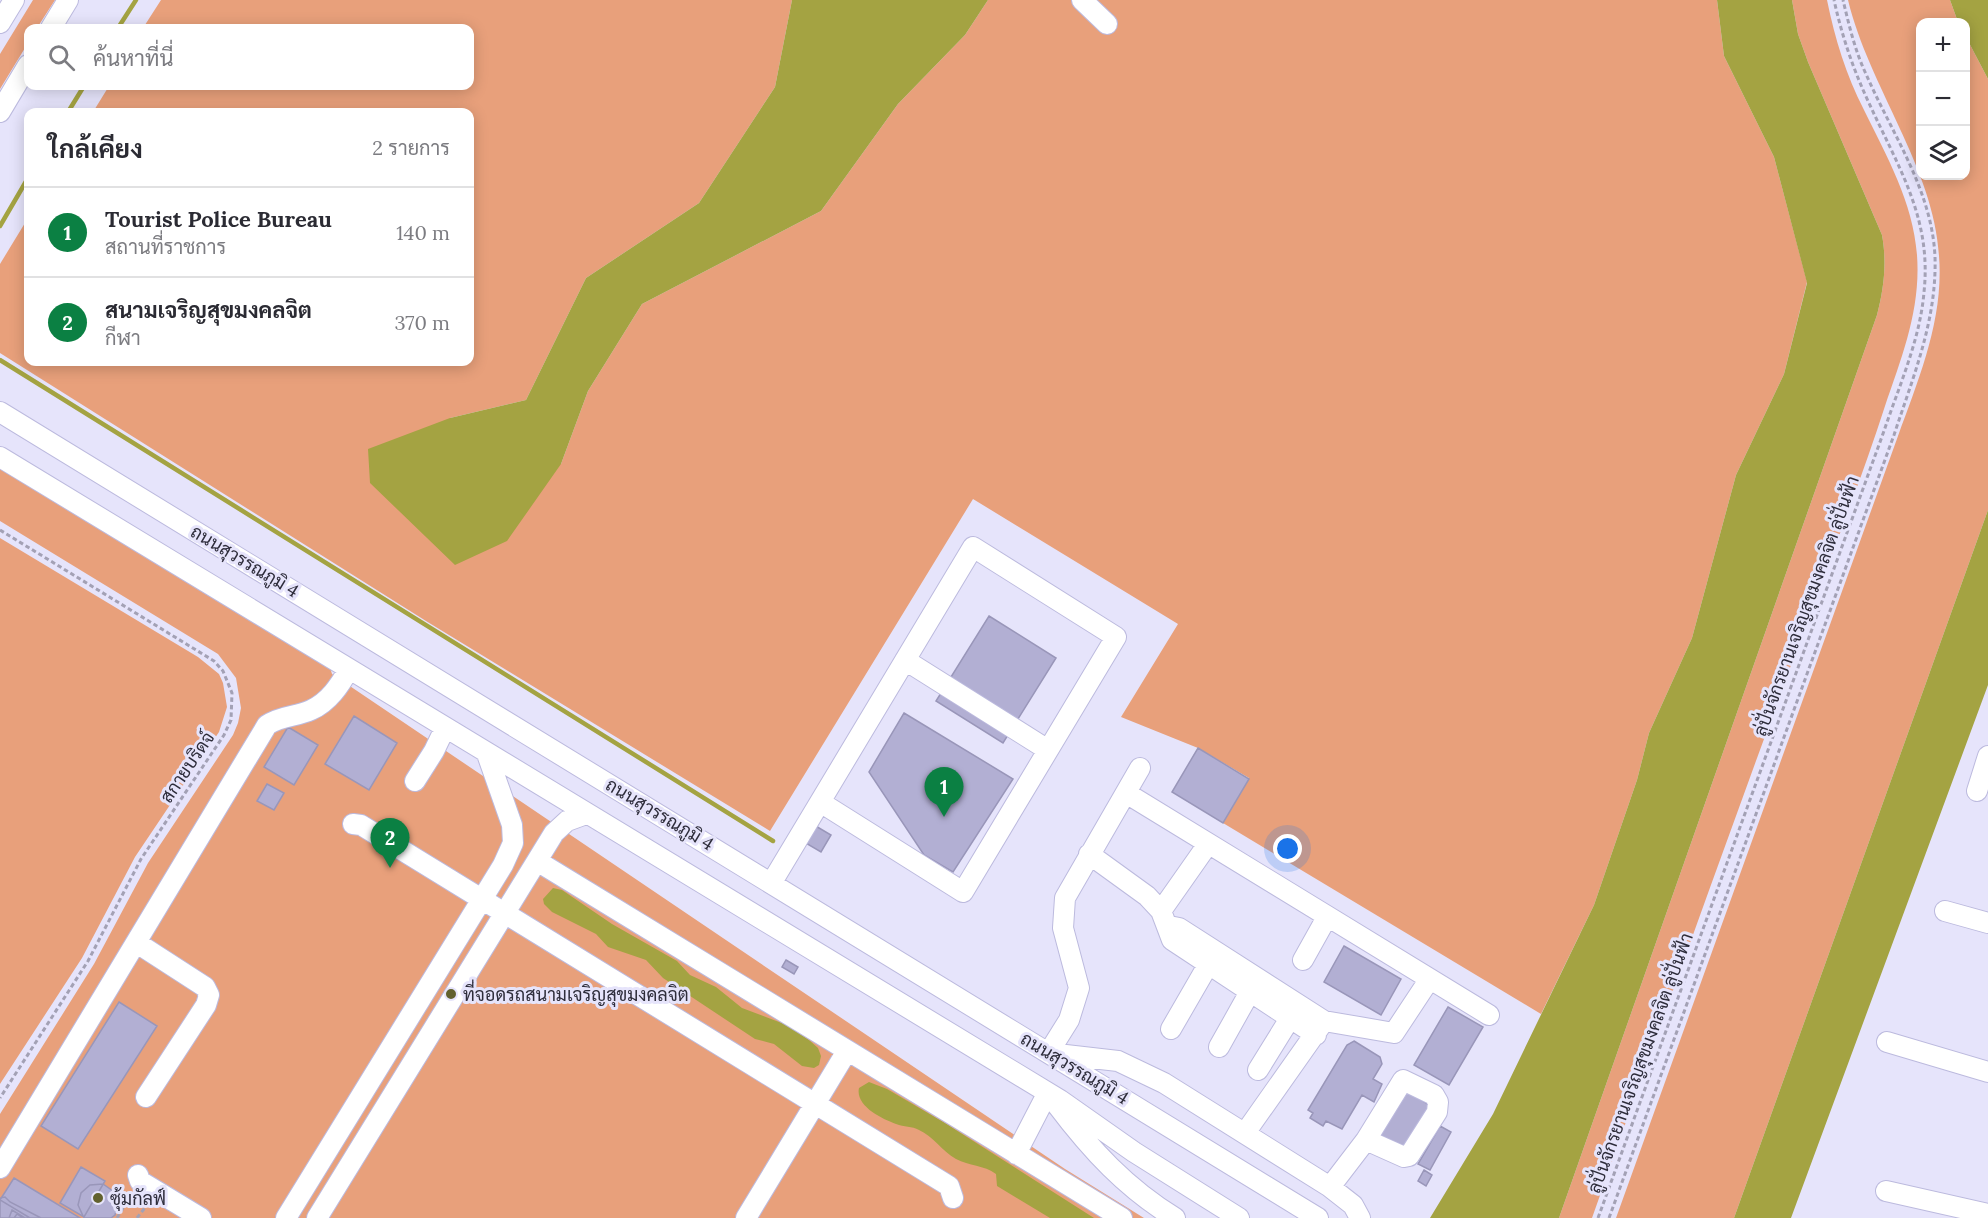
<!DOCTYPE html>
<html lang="th">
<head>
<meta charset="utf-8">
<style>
  body { margin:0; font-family:Lora,Sarabun,serif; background:#f7f7f7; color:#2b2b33 }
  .controls { position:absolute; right:18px; top:18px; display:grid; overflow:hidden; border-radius:12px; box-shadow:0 3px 15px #0003 }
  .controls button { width:54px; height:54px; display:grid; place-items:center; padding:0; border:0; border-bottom:2px solid #e1e1e2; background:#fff; color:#2b2b33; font:30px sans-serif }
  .you { position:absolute; left:1288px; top:849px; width:21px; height:21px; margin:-15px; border:4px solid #fff; border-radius:50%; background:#1a73e8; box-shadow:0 0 0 9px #1a73e833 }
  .badge { display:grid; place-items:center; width:39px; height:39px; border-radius:50%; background:#0b8043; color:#fff; font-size:20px; font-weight:700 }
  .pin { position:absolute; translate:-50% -50px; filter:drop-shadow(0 2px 3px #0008) }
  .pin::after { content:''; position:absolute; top:32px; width:21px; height:18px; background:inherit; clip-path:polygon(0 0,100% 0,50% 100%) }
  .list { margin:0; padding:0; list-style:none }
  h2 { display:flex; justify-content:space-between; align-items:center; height:78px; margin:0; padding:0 24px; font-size:26px }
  h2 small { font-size:20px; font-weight:400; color:#7c7c81 }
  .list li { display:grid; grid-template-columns:39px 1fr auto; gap:18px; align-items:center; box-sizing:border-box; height:90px; padding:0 24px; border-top:2px solid #e1e1e2 }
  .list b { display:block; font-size:22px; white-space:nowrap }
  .list p { margin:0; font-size:20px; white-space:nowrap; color:#7c7c81 }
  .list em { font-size:20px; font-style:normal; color:#7c7c81 }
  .icon { flex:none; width:33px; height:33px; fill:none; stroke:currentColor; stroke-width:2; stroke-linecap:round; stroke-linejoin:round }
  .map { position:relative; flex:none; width:1988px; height:1218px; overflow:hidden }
  .search { position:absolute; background:#fff; box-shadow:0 3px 15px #0003; left:24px; top:24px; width:450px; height:66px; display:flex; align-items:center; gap:15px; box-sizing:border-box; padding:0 21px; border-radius:12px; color:#7c7c81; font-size:22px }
  .panel { position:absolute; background:#fff; box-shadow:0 3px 15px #0003; left:24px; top:108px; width:450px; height:258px; border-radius:12px }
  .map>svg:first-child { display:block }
  .green { fill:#e8a07b }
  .water { fill:#a4a342 }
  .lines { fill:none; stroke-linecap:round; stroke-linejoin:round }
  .stream { stroke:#a4a342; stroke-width:4.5 }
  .building { fill:#b2afd3; stroke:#9996b9; stroke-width:1.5 }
  .minor-casing { stroke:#bcbade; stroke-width:22 }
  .path { stroke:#a3a1b5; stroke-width:3; stroke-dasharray:4.5 3; stroke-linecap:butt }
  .minor { stroke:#fff; stroke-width:20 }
  .poi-dot { fill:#62612e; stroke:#e6e4fb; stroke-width:2 }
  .labels { text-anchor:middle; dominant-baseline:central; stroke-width:6; stroke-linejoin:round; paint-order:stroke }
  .street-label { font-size:18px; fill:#2e2d3b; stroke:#e6e4fb }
  .poi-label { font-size:18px; fill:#2e2d3b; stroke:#e6e4fb; text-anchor:start }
</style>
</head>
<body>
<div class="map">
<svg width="1988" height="1218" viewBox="0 0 1988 1218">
  <rect width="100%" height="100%" fill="#e6e4fb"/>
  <!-- green -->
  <path class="green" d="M33,0H55L37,28H28V43L0,89V54Z
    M161,0H792L775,87L699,203L586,278L526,400L450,418L561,464L588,391L642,304L821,211L898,104L965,35L988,0H1717L1724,56L1774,157L1807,282L1784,374L1736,475L1692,638L1649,733L1637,780L1594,905L1541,1014L1223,823L1249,778L1198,748L1121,717L1178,624L973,499L770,831L426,621L0,353V264L28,218V362H470V112H93L109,86H470V28H143Z
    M1792,0H1827C1835,39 1846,75 1864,110C1887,157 1913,202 1917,255C1921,309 1902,356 1885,406C1865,468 1842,528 1819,589C1742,798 1666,1008 1592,1218H1559L1877,315C1884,288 1887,263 1882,235L1808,62L1798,34Z
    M1848,0H1950L1958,22H1920V176H1966V37L1988,79V510L1734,1218H1616L1898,436C1919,378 1944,319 1939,256C1934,168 1869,87 1848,0Z
    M0,464L328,661L332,674L1065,1169L1144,1218H0V1114L94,964L148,863L233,735L238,723L241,708L236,678L218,654L0,521Z
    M0,538L198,657L219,674L223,683L227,707L219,732L135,857L82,958L0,1084Z"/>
  <!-- water -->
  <path class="water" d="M792,0H988L965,35L898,104L821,211L642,304L588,391L561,464L507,541L455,565L370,483L368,449L450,418L526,400L586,278L699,203L775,87Z
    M1717,0H1792L1798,34L1808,62L1882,235C1887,263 1884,288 1877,315L1559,1218H1430L1493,1114L1594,905L1637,780L1649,733L1692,638L1736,475L1784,374L1807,283L1774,157L1724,56Z
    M1950,0H1988V79L1966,37V22H1958Z
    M1988,510V685L1791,1218H1734Z
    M553,888L562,890L612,924L677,961L690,975L716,987L742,1008L787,1025L809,1040L818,1048L821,1056L819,1065L814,1068L802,1066L774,1044L755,1039L663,978L646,960L608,947L596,934L552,912L544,904L543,899Z
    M869,1082L887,1089L945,1123L1094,1218H1050L997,1186L996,1174C984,1165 969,1166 956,1159C942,1151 933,1136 919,1130C912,1126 904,1127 896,1124C882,1119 855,1106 859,1088Z"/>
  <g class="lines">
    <!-- stream -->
    <path class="stream" d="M118,28L136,0
      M68,112L84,86
      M0,226L28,178
      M0,360L773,841"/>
  </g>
  <!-- building -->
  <path class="building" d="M989,616L1056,658L1003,743L936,701Z
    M904,713L1013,779L953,872L924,855L869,772Z
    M354,716L397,743L369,790L325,764Z
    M288,727L318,745L294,785L264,767Z
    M1198,748L1249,779L1223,823L1172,792Z
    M267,784L284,793L274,810L257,801Z
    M814,825L831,835L821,852L804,842Z
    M1344,946L1401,979L1381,1015L1324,982Z
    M786,960L798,967L794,974L782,967Z
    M119,1002L157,1026L78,1149L41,1126Z
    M1448,1007L1483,1027L1449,1085L1414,1065Z
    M1354,1041L1380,1057L1382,1064L1373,1079L1382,1084L1374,1102L1362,1095L1342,1129L1326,1121L1323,1126L1310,1118L1313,1113L1308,1110L1347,1045Z
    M1407,1091L1431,1106L1402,1154L1377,1139Z
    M1440,1126L1451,1132L1430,1170L1418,1164Z
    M81,1167L105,1181L84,1217L60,1203Z
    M1424,1170L1432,1175L1426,1186L1418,1181Z
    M14,1178L80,1218H30L0,1200Z
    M103,1184L113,1191L118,1203L115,1215L111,1218H84L78,1205L81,1193L90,1185Z
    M5,1197L10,1202L41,1218H23L17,1214L14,1218H0V1198Z
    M12,1210L25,1218H9Z"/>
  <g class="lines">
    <!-- minor casing -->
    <g class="minor-casing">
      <path id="minor" d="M1082,0L1107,24
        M0,23L14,0
        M51,28L68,0
        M0,112L28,65
        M0,412L1318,1218
        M0,457L1060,1100L1134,1152L1239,1218
        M905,660L1048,750
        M415,781L434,751L445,728
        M1977,791L1988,756
        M1126,793L1489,1015
        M353,824L361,825L949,1186L953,1198
        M1089,854L1147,896L1161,911L1172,940L1316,1035
        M537,861L1122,1218
        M772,882L973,547L1116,637L963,892L820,802
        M1161,911L1208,844
        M1945,911L1988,923
        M1169,926L1179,928L1324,1021L1245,1133
        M137,943L205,987L209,995L206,1005L146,1097
        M1303,960L1327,917
        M1324,1021L1394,1033L1429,980
        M1171,1029L1208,965
        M1887,1042L1988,1072
        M1219,1047L1256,981
        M1049,1052L1069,1020L1079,988L1063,928L1065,898L1140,768
        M1057,1054L1118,1061L1164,1083L1330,1187L1353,1205L1360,1218
        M1258,1070L1297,1007
        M1403,1080L1434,1095L1438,1102L1437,1112L1409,1156L1404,1157L1366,1140Z
        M1057,1105C1091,1150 1126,1188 1175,1218
        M1016,1154L1047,1094
        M0,1168L267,725C282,715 296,717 311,710C329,702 340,685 349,669
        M138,1175L140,1181L201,1218
        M1330,1187L1366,1140
        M1886,1191L1988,1214
        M286,1218L503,865L513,843L512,825L487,754
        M317,1218L554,833L567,821L586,814
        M746,1218L847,1051"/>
    </g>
    <!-- path -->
    <path class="path" d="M0,530L214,661L223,671L232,693L231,720L224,735L141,859L88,961L0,1098
      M117,1218L131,1195
      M137,1218L147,1205
      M1598,1218L1884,431C1899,386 1920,340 1924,292C1932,218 1898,167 1869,103C1853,69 1842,36 1834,0
      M1609,1218L1894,435C1913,377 1937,320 1935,257C1932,190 1892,134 1866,74C1855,51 1849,25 1843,0"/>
    <!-- minor -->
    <use href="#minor" class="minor"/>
  </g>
  <!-- markers -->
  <g class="poi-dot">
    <circle cx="451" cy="994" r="6"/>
    <circle cx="98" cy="1198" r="6"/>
  </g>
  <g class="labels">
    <!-- street labels -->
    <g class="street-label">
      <text transform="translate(245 561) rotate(31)">ถนนสุวรรณภูมิ 4</text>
      <text transform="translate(1806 606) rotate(-70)">ลู่ปั่นจักรยานเจริญสุขมงคลจิต ลู่ปั่นฟ้า</text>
      <text transform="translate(187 767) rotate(-56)">สกายบริดจ์</text>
      <text transform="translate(660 814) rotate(31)">ถนนสุวรรณภูมิ 4</text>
      <text transform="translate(1640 1063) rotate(-70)">ลู่ปั่นจักรยานเจริญสุขมงคลจิต ลู่ปั่นฟ้า</text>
      <text transform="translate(1075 1068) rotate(31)">ถนนสุวรรณภูมิ 4</text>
    </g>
    <!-- poi labels -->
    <g class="poi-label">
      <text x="463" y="994">ที่จอดรถสนามเจริญสุขมงคลจิต</text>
      <text x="110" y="1198">ซุ้มกัลฟ์</text>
    </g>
  </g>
</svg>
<div class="controls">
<button>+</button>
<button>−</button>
<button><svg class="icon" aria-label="layers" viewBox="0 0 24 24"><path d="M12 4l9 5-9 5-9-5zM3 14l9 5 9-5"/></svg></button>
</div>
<div class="you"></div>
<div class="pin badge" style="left:944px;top:817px">1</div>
<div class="pin badge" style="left:390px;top:868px">2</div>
<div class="search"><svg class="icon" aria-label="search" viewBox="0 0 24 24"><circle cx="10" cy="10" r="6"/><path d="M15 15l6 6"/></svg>ค้นหาที่นี่</div>
<section class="panel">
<h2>ใกล้เคียง<small>2 รายการ</small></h2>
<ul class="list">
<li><span class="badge">1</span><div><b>Tourist Police Bureau</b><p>สถานที่ราชการ</p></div><em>140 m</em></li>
<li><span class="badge">2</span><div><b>สนามเจริญสุขมงคลจิต</b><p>กีฬา</p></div><em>370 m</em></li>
</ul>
</section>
</div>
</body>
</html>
